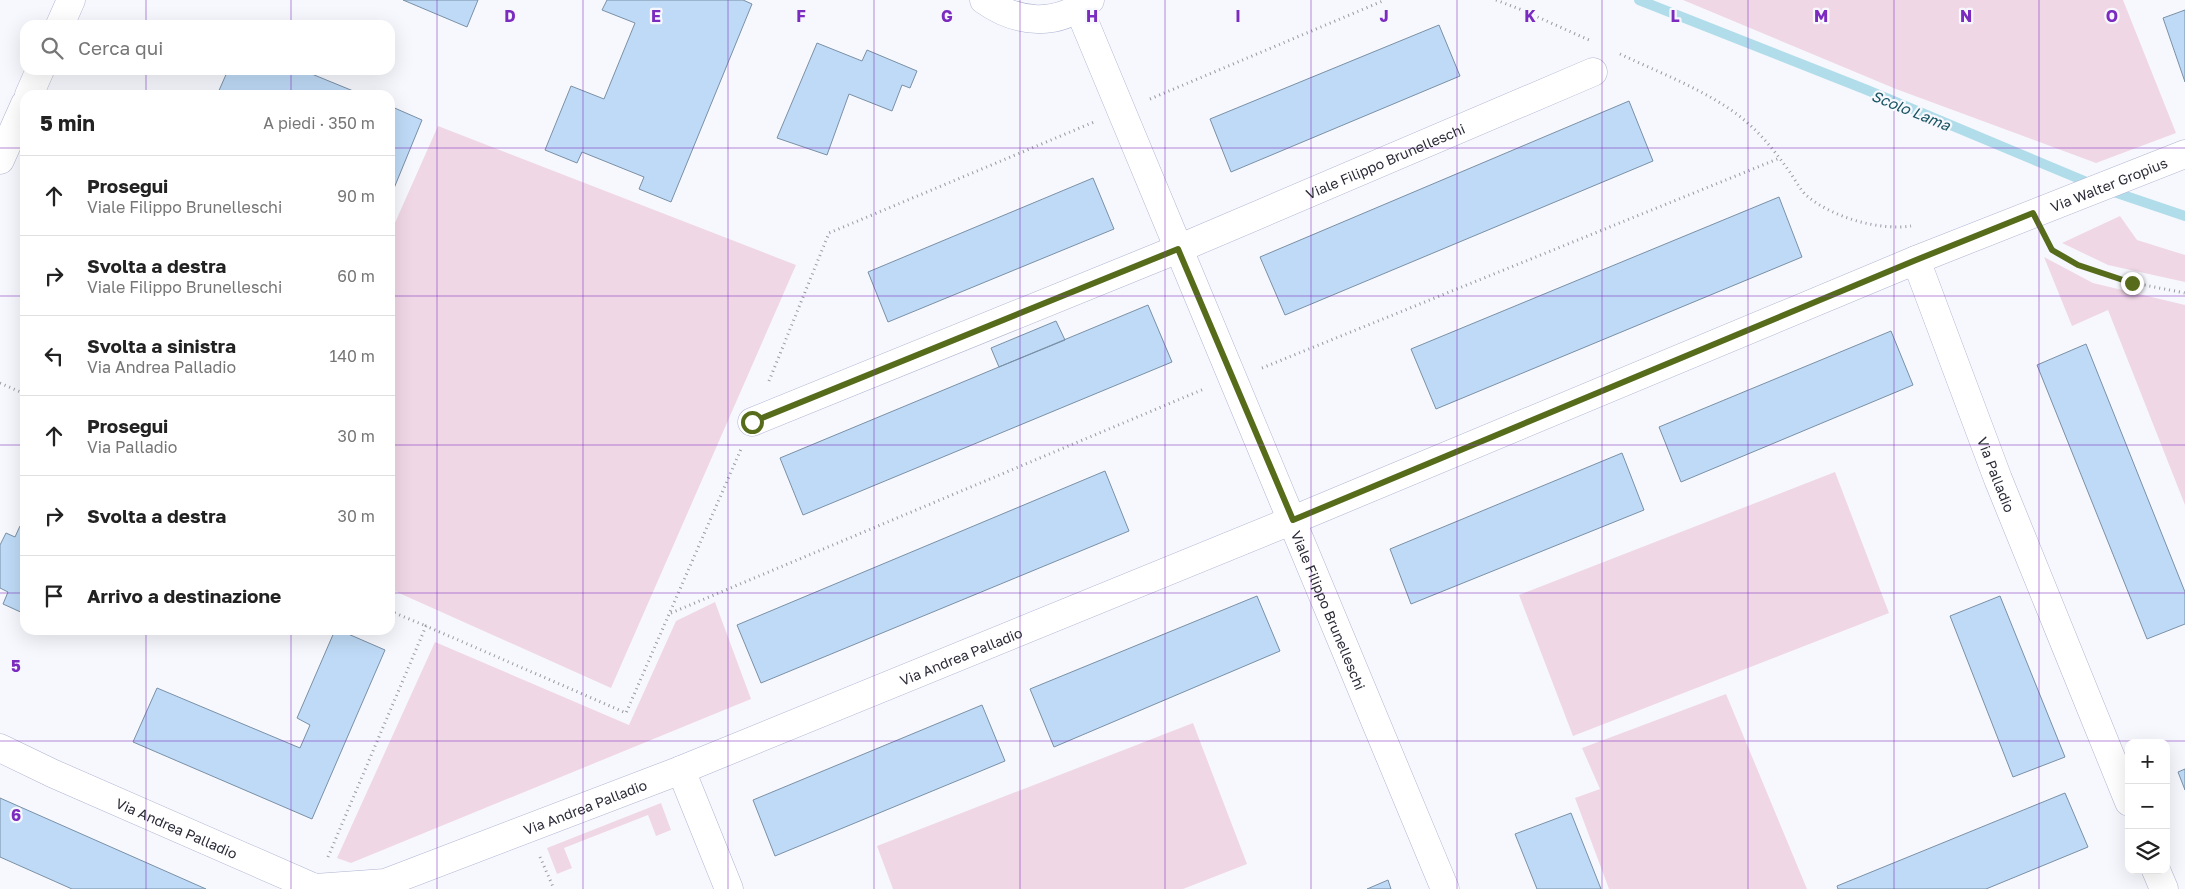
<!DOCTYPE html>
<html lang="it">
<head>
<meta charset="utf-8">
<style>
  body { margin:0; font-family:"Golos Text",sans-serif; background:#f6f6f6; color:#222 }
  .controls { position:absolute; right:15px; bottom:15px; display:grid; overflow:hidden; border-radius:10px; box-shadow:0 5px 20px #0002 }
  .controls button { width:45px; height:45px; display:grid; place-items:center; padding:0; border:0; border-bottom:1px solid #e0e0e0; background:#fff; color:#222; font:25px sans-serif }
  .stop { position:absolute; width:15px; height:15px; margin:-11px; border:4px solid #566c1b; border-radius:50%; background:#fff }
  .stop.end { background:#566c1b; border-color:#fff; box-shadow:0 1px 5px #0008 }
  .list { margin:0; padding:0; list-style:none }
  h2 { display:flex; justify-content:space-between; align-items:center; height:65px; margin:0; padding:0 20px; font-size:21px }
  h2 small { font-size:16px; font-weight:400; color:#767676 }
  .list li { display:grid; grid-template-columns:32px 1fr auto; gap:15px; align-items:center; box-sizing:border-box; height:80px; padding:0 20px; border-top:1px solid #e0e0e0 }
  .list b { display:block; font-size:19px; white-space:nowrap }
  .list p { margin:0; font-size:16px; white-space:nowrap; color:#767676 }
  .list em { font-size:16px; font-style:normal; color:#767676 }
  .icon { flex:none; width:28px; height:28px; fill:none; stroke:currentColor; stroke-width:2; stroke-linecap:round; stroke-linejoin:round }
  .map { position:relative; flex:none; width:2185px; height:889px; overflow:hidden }
  .search { position:absolute; background:#fff; box-shadow:0 5px 20px #0002; left:20px; top:20px; width:375px; height:55px; display:flex; align-items:center; gap:12px; box-sizing:border-box; padding:0 18px; border-radius:15px; color:#767676; font-size:19px }
  .panel { position:absolute; background:#fff; box-shadow:0 5px 20px #0002; left:20px; top:90px; width:375px; height:545px; border-radius:15px }
  .map>svg:first-child { display:block }
  .green { fill:#f0d7e6 }
  .lines { fill:none; stroke-linecap:round; stroke-linejoin:round }
  .stream { stroke:#b1ddea; stroke-width:10 }
  .building { fill:#bedaf6; stroke:#7a90a6 }
  .minor-casing { stroke:#afb4d1; stroke-width:29 }
  .path { stroke:#9899a2; stroke-width:3; stroke-dasharray:1 4; stroke-linecap:butt }
  .minor { stroke:#fff; stroke-width:28 }
  .route { stroke:#566c1b; stroke-width:6 }
  .grid { fill:none; stroke:#7b2cbf; stroke-width:1; stroke-opacity:0.55 }
  .labels { text-anchor:middle; dominant-baseline:central; stroke-width:4.5; stroke-linejoin:round; paint-order:stroke }
  .street-label { font-size:14px; fill:#2b2c38; stroke:#f7f8fe }
  .water-label { font-size:15px; font-style:italic; fill:#195462; stroke:#f7f8fe }
  .grid-label { font-size:16px; text-anchor:middle; font-weight:bold; fill:#7b2cbf; stroke:#f7f8fe; stroke-width:4.5; stroke-linejoin:round; paint-order:stroke }
</style>
</head>
<body>
<div class="map">
<svg width="2185" height="889" viewBox="0 0 2185 889">
  <rect width="100%" height="100%" fill="#f7f8fe"/>
  <!-- green -->
  <path class="green" d="M1683,0H2123L2176,133L2096,163L1896,89Z
    M438,126L796,265L611,688L390,589V234Z
    M2120,216L2137,240L2185,255V282L2108,265L2062,243Z
    M2044,257L2093,283L2185,305V505L2108,310L2072,326Z
    M1835,472L1889,613L1573,736L1519,595Z
    M715,602L751,699L351,863L337,858L435,642L629,725L676,621Z
    M1726,694L1807,889H1609L1575,798L1600,789L1582,748Z
    M1193,723L1247,864L1183,889H893L877,846Z
    M661,803L671,830L656,836L648,815L564,848L572,868L557,874L547,848Z"/>
  <g class="lines">
    <!-- stream -->
    <path class="stream" d="M1639,0L1867,90L2094,185
      M2108,190L2185,216"/>
  </g>
  <!-- building -->
  <path class="building" d="M403,0H478L467,27Z
    M607,0H743L752,4L671,202L639,189L644,177L582,152L577,163L545,150L571,86L604,99L635,23L602,10Z
    M2185,10V82L2163,18Z
    M1439,25L1460,76L1231,172L1210,119Z
    M817,43L862,61L867,50L917,71L910,88L902,85L892,111L849,94L827,155L777,138Z
    M228,70H302L363,95H217Z
    M1629,101L1653,161L1285,315L1260,257Z
    M390,106L422,120L390,198Z
    M1093,178L1114,229L888,322L868,272Z
    M1779,197L1802,257L1436,409L1411,349Z
    M1148,305L1172,362L803,515L780,458Z
    M1056,321L1065,340L999,367L991,348Z
    M1891,331L1913,385L1681,482L1659,427Z
    M2086,344L2185,592V624L2147,639L2037,365Z
    M1622,453L1644,510L1411,604L1390,549Z
    M1105,471L1129,531L761,683L737,625Z
    M20,526L25,529V614L3,604L8,592L0,588V545L6,533L15,537Z
    M1257,596L1280,651L1054,747L1030,689Z
    M2000,596L2065,757L2013,777L1950,616Z
    M335,630H339L385,650L312,819L133,742L157,688L300,748L310,725L297,718Z
    M982,705L1005,761L775,856L753,800Z
    M2185,769V790L2178,772Z
    M2065,793L2088,847L1986,889H1838L1837,886Z
    M0,798L206,889H72L0,857Z
    M1571,813L1601,889H1537L1515,834Z
    M1388,880L1391,889H1367Z"/>
  <g class="lines">
    <!-- minor casing -->
    <g class="minor-casing">
      <g id="minor">
        <path d="M984,0C1018,24 1057,27 1090,0"/>
        <path id="s1" d="M1079,9L1445,889"/>
        <path d="M60,25L71,0"/>
        <path d="M29,95L40,70"/>
        <path d="M0,160L25,104"/>
        <path id="s2" d="M1916,260L1998,479L2129,802"/>
        <path id="s3" d="M752,422L1178,249L1593,72"/>
        <path id="s4" d="M0,748L54,774L315,888L385,883L681,770L1293,520L1916,260L2185,154"/>
        <path d="M681,770L729,889"/>
        <path d="M2156,870L2164,889"/>
      </g>
    </g>
    <!-- path -->
    <path class="path" d="M1496,0L1522,10L1589,40
      M1620,54C1660,73 1703,89 1738,115C1759,131 1774,150 1789,171C1795,179 1800,190 1807,196C1832,217 1879,231 1911,226
      M1150,99L1385,0
      M2047,240C2063,273 2151,286 2185,293
      M1262,368L1780,158
      M769,381L829,233L1094,122
      M0,383L25,394
      M390,611L426,626
      M671,613L1204,389
      M328,857L426,626L626,713L741,449
      M540,857L554,889"/>
    <!-- minor -->
    <use href="#minor" class="minor"/>
  </g>
  <g class="lines">
    <!-- route -->
    <path class="route" d="M752,422L1178,249L1293,520L1916,260L2033,213L2052,250L2078,265L2132,283"/>
  </g>
  <!-- grid -->
  <path class="grid" d="M146,0V25M291,0V25M437,0V889M583,0V889M728,0V889M874,0V889M1020,0V889M1165,0V889M1311,0V889M1457,0V889M1602,0V889M1748,0V889M1894,0V889M2039,0V889M146,70V95M291,70V95M0,148H25M390,148H2185M0,296H25M390,296H2185M0,445H25M390,445H2185M0,593H25M390,593H2185M146,630V889M291,630V889M0,741H2185"/>
  <g class="labels">
    <!-- street labels -->
    <g class="street-label">
      <text stroke="none"><textPath href="#s3" startOffset="685">Viale Filippo Brunelleschi</textPath></text>
      <text stroke="none"><textPath href="#s4" startOffset="2275">Via Walter Gropius</textPath></text>
      <text stroke="none"><textPath href="#s2" startOffset="229">Via Palladio</textPath></text>
      <text stroke="none"><textPath href="#s1" startOffset="651">Viale Filippo Brunelleschi</textPath></text>
      <text stroke="none"><textPath href="#s4" startOffset="1034">Via Andrea Palladio</textPath></text>
      <text stroke="none"><textPath href="#s4" startOffset="629">Via Andrea Palladio</textPath></text>
      <text stroke="none"><textPath href="#s4" startOffset="194">Via Andrea Palladio</textPath></text>
    </g>
    <!-- water labels -->
    <g class="water-label">
      <text transform="translate(1911 110) rotate(22)">Scolo Lama</text>
    </g>
  </g>
  <g class="grid-label">
    <text x="510" y="22">D</text>
    <text x="656" y="22">E</text>
    <text x="801" y="22">F</text>
    <text x="947" y="22">G</text>
    <text x="1092" y="22">H</text>
    <text x="1238" y="22">I</text>
    <text x="1384" y="22">J</text>
    <text x="1530" y="22">K</text>
    <text x="1675" y="22">L</text>
    <text x="1821" y="22">M</text>
    <text x="1966" y="22">N</text>
    <text x="2112" y="22">O</text>
    <text x="16" y="672">5</text>
    <text x="16" y="821">6</text>
  </g>
</svg>
<div class="controls">
<button>+</button>
<button>−</button>
<button><svg class="icon" aria-label="layers" viewBox="0 0 24 24"><path d="M12 4l9 5-9 5-9-5zM3 14l9 5 9-5"/></svg></button>
</div>
<div class="stop" style="left:752px;top:422px"></div>
<div class="stop end" style="left:2132px;top:283px"></div>
<div class="search"><svg class="icon" aria-label="search" viewBox="0 0 24 24"><circle cx="10" cy="10" r="6"/><path d="M15 15l6 6"/></svg>Cerca qui</div>
<section class="panel">
<h2>5 min<small>A piedi · 350 m</small></h2>
<ul class="list">
<li><svg class="icon" aria-label="ahead" viewBox="0 0 24 24"><path d="M12 20V5M6 11l6-6 6 6"/></svg><div><b>Prosegui</b><p>Viale Filippo Brunelleschi</p></div><em>90 m</em></li>
<li><svg class="icon" aria-label="right" viewBox="0 0 24 24"><path d="M7 20v-9h11M14 6l5 5-5 5"/></svg><div><b>Svolta a destra</b><p>Viale Filippo Brunelleschi</p></div><em>60 m</em></li>
<li><svg class="icon" aria-label="left" viewBox="0 0 24 24"><path d="M17 20v-9H6M10 6l-5 5 5 5"/></svg><div><b>Svolta a sinistra</b><p>Via Andrea Palladio</p></div><em>140 m</em></li>
<li><svg class="icon" aria-label="ahead" viewBox="0 0 24 24"><path d="M12 20V5M6 11l6-6 6 6"/></svg><div><b>Prosegui</b><p>Via Palladio</p></div><em>30 m</em></li>
<li><svg class="icon" aria-label="right" viewBox="0 0 24 24"><path d="M7 20v-9h11M14 6l5 5-5 5"/></svg><div><b>Svolta a destra</b></div><em>30 m</em></li>
<li><svg class="icon" aria-label="arrive" viewBox="0 0 24 24"><path d="M6 21V4h12l-3 4 3 4H6"/></svg><div><b>Arrivo a destinazione</b></div></li>
</ul>
</section>
</div>
</body>
</html>
